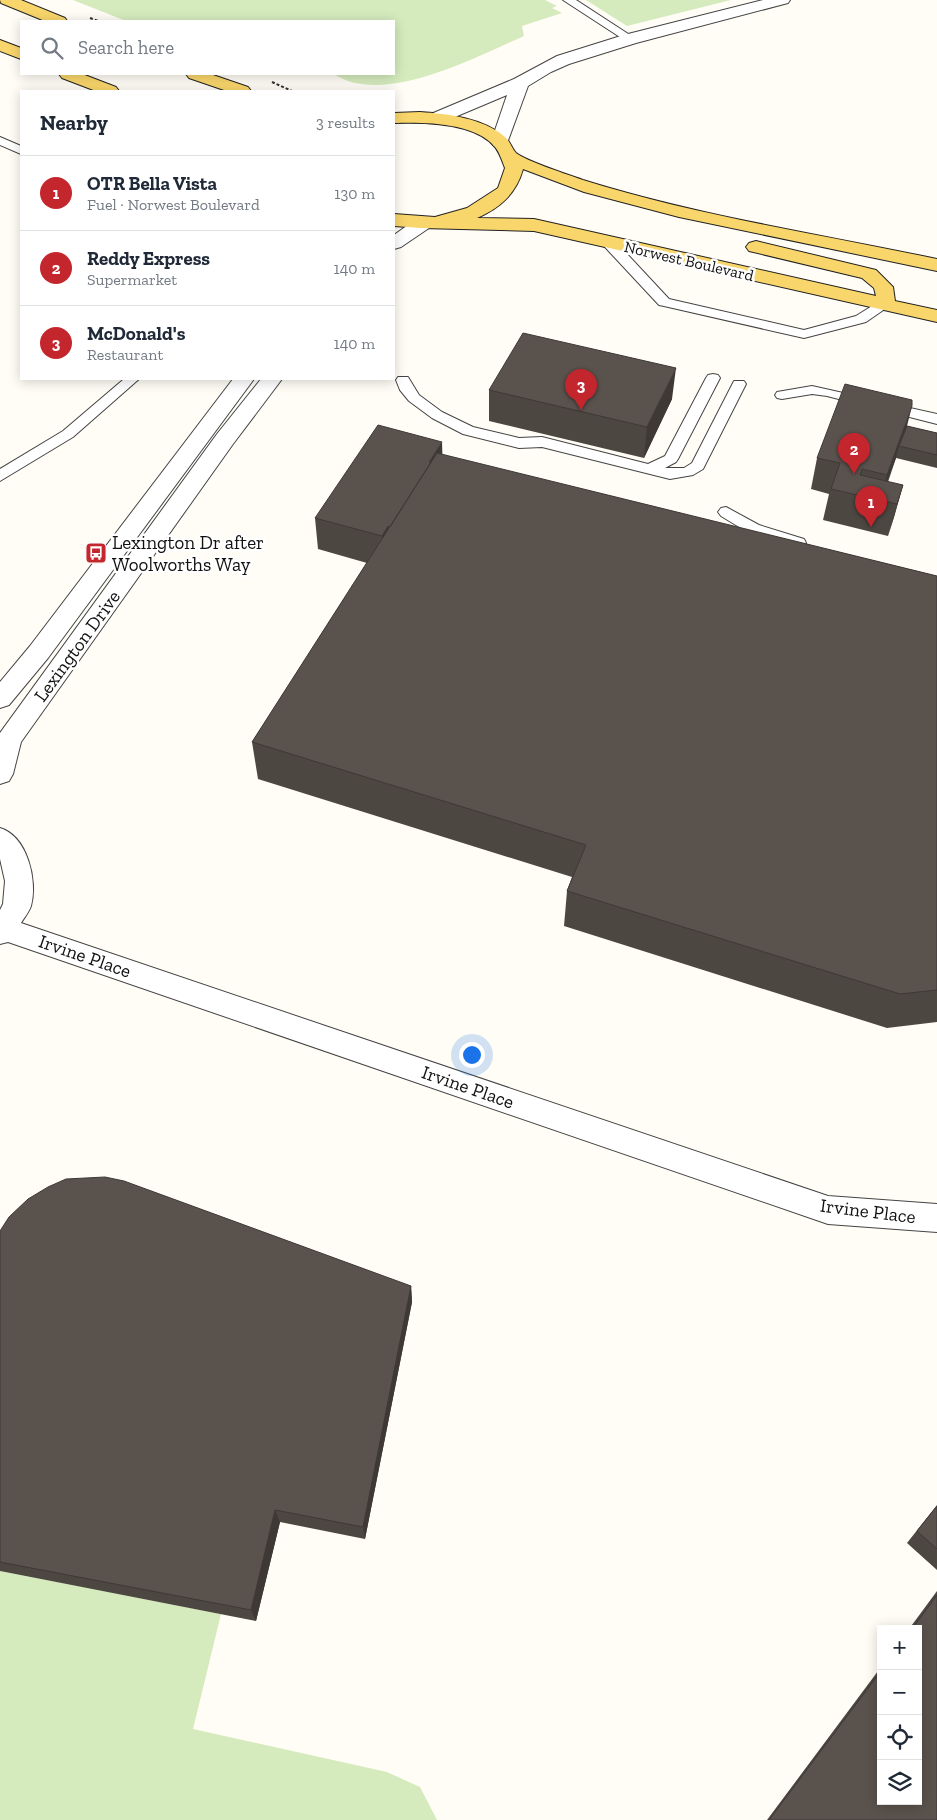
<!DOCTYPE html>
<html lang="en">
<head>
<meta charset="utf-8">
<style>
  body { margin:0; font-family:"Zilla Slab",serif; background:#f2f2f3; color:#1f2937 }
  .controls { position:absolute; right:15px; bottom:15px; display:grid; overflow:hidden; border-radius:0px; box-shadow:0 2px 12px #0003 }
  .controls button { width:45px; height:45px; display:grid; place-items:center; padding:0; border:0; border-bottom:1px solid #e0e1e3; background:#fff; color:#1f2937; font:25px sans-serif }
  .you { position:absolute; left:471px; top:1054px; width:18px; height:18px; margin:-12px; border:4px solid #fff; border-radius:50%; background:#1a73e8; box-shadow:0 0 0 8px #1a73e833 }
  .badge { display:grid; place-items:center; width:32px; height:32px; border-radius:50%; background:#c4262e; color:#fff; font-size:16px; font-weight:700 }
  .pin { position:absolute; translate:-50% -41px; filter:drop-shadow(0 1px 2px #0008) }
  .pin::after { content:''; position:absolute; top:26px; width:18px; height:15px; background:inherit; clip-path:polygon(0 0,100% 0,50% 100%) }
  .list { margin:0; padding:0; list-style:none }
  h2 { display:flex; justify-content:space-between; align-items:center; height:65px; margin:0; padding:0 20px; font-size:21px }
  h2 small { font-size:16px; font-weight:400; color:#747a83 }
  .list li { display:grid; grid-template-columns:32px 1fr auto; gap:15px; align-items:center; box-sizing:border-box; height:75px; padding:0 20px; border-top:1px solid #e0e1e3 }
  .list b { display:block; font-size:19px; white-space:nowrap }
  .list p { margin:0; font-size:16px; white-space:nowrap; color:#747a83 }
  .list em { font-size:16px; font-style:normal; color:#747a83 }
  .icon { flex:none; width:28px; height:28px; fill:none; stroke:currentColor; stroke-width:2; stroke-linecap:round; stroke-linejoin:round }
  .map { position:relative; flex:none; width:937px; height:1820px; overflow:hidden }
  .search { position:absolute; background:#fff; box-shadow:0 2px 12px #0003; left:20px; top:20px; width:375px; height:55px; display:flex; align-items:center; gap:12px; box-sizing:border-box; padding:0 18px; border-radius:0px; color:#747a83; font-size:19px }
  .panel { position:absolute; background:#fff; box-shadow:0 2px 12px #0003; left:20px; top:90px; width:375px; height:290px; border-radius:0px }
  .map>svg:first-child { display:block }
  .green { fill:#d5ebbd }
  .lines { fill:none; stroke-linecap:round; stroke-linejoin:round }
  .lane-casing { stroke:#444; stroke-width:2 }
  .street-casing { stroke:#444; stroke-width:2 }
  .primary-casing { stroke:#222; stroke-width:2 }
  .path { stroke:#333; stroke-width:2; stroke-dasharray:3 2; stroke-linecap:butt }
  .lane { fill:#fff; fill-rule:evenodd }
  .street { fill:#fff; fill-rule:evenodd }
  .primary { fill:#f9d66b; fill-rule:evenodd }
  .wall { fill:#4d4742 }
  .shaded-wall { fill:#3f3936 }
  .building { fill:#5a524d; stroke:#3f3936 }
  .labels { text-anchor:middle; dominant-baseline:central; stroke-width:5; stroke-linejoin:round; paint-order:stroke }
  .far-street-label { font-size:16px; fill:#111; stroke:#fff }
  .poi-label { font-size:19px; fill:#111; stroke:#fff; text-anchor:start }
  .street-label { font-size:19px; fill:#111; stroke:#fff }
</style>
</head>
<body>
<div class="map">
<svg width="937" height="1820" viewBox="0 0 937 1820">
  <rect width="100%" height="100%" fill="#fffdf5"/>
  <!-- green -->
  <path class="green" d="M73,0H545L557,6L552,8L562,13L522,26L524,36C476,57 383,107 334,74H394V21H126Z
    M586,0H731L627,26Z
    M0,1571L221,1614L193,1729L387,1772L420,1787L437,1820H0Z"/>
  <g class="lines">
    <!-- lane casing -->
    <g class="lane-casing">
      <path id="lane" d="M563,0H576L636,39L634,41H626Z
        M0,137L21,146V154L0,145Z
        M609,239L614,240L669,299L804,330L856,316L880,301H890L892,304L866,322L804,338L664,306L659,305L604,246L602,243Z
        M713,374L718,375L720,378L678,459L676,462L665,468H684L692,463L734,381H744L746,384L703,469L693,475L670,479L542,447L519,448L463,434L432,418L409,401L400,390L396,380L398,377H408L419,395L442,412L473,427L519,438L542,437L648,464L665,456L706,378L708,375Z
        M124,379H139L73,437L0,481V469L63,431Z
        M812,386L937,414V424L827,396L812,394L782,399L777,398L775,395L777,392Z
        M726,507L759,525L804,539L806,543L804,547L798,548L749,533L721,516L718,512L721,508Z"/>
    </g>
    <!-- street casing -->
    <g class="street-casing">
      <path id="street" d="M763,0H790L788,3L636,43L569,64L551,72L528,86L506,146L500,147L494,146L491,142L507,95L443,122L437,123L431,122L428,118L431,114L514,79L557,56L624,35Z
        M422,218L429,220L431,224L429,228L401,247L394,249V235L415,220Z
        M233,379H254L48,658L9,705L0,708V682L30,646Z
        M261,379H282L233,444L21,742L13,774L9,781L0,784V733L217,434Z
        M0,828C27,836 38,880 31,906C29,912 24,918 21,923L828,1196L937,1204V1232L828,1224L8,942L0,944V910L3,904L5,881L0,859Z"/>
    </g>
    <!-- primary casing -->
    <g class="primary-casing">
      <path id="primary" d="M0,0H21L65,18L67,21H45L1,3Z
        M0,40L21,48V59L0,51Z
        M59,74H82L116,87L119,91H96L62,78Z
        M186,74H210L248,87L251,91H227L189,78Z
        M420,112C448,114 483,118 505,137C510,141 512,149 516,153C526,161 569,175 583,180C698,216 819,234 937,259V271L679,217L584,192L523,169C516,194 500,208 477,218L534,219L876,296L874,288L862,278L749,251L746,247L749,243L756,241L876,270L893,287L895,301L937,310V322L534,231L421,228L394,226V214L435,217L467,208L498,188L505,168C502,161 500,153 495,147C475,122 422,122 394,123V113Z"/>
    </g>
    <!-- path -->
    <path class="path" d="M90,18L98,21
      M272,82L292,91"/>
    <!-- lane -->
    <use href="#lane" class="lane"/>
    <!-- street -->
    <use href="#street" class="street"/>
    <!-- primary -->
    <use href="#primary" class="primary"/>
  </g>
  <!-- wall -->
  <path class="wall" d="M489,390L672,399L644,458L489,421Z
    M907,426L937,433V468L896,458L888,482L903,485L894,517L888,536L823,520L829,494L811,489L817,458Z
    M443,455L937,576V1022L887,1028L564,926L567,891L572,877L258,779L252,742L367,563L318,549L315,518Z
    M0,1231L411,1286L412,1302L365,1539L280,1522L256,1621L0,1571Z
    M937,1505V1570L907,1543Z
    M937,1591V1820H767L881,1667V1801L918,1629H909Z"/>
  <!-- shaded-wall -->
  <path class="shaded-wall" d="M676,368L672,399L644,458L647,427Z
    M912,406L904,438L899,446L896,458L880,500L887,475Z
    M442,442L443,473L429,462Z
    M903,485L894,517L888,536L897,504Z
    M388,526L390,558L384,568L382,536Z
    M411,1286L412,1302L365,1539L363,1527Z
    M275,1510L280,1522L256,1621L251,1610Z"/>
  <!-- building -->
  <path class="building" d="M523,333L676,368L647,427L489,390Z
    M845,384L912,400V406L887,475L862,469L860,475L903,485L897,504L831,489L840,463L817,458Z
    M378,425L442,442L429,462H431L390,527L388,526L382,536L315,518Z
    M907,426L937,433V455L899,446Z
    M437,453L937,576V990L900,994L567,891L586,845L252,742Z
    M105,1177L124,1181L411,1286L363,1527L275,1510L251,1610L0,1562V1231L9,1217L28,1199L48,1187L66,1179Z
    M937,1506V1549L917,1531Z
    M937,1595V1820H769L881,1671V1801H918V1629H912Z"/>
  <!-- icons -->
  <defs>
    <g id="bus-square" transform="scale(1.125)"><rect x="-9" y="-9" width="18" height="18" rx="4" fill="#c4262e" stroke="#fff"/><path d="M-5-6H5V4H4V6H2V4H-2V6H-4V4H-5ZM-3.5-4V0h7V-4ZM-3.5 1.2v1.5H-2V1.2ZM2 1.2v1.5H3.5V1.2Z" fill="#fff"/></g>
  </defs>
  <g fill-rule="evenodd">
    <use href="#bus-square" x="96" y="553"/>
  </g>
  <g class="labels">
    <!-- far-street labels -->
    <g class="far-street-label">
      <text transform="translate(689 261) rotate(13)">Norwest Boulevard</text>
    </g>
    <!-- poi labels -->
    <g class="poi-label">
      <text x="112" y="542">Lexington Dr after<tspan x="112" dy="22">Woolworths Way</tspan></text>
    </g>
    <!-- street labels -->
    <g class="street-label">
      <text transform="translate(77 646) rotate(-54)">Lexington Drive</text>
      <text transform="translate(85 956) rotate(19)">Irvine Place</text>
      <text transform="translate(468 1087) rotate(19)">Irvine Place</text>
      <text transform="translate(868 1211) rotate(7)">Irvine Place</text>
    </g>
  </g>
</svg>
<div class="controls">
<button>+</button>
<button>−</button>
<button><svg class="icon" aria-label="locate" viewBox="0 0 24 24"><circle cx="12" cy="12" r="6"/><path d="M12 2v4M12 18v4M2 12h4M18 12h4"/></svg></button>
<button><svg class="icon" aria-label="layers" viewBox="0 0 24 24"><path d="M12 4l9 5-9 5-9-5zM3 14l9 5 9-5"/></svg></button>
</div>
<div class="you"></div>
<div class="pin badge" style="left:871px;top:527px">1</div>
<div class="pin badge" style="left:854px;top:474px">2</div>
<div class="pin badge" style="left:581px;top:410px">3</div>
<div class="search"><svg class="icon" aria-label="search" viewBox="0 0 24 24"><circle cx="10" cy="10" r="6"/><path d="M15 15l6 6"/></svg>Search here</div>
<section class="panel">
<h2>Nearby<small>3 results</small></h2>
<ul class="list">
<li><span class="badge">1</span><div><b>OTR Bella Vista</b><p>Fuel · Norwest Boulevard</p></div><em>130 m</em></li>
<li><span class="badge">2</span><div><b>Reddy Express</b><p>Supermarket</p></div><em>140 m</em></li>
<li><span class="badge">3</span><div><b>McDonald's</b><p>Restaurant</p></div><em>140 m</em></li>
</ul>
</section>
</div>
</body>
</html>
